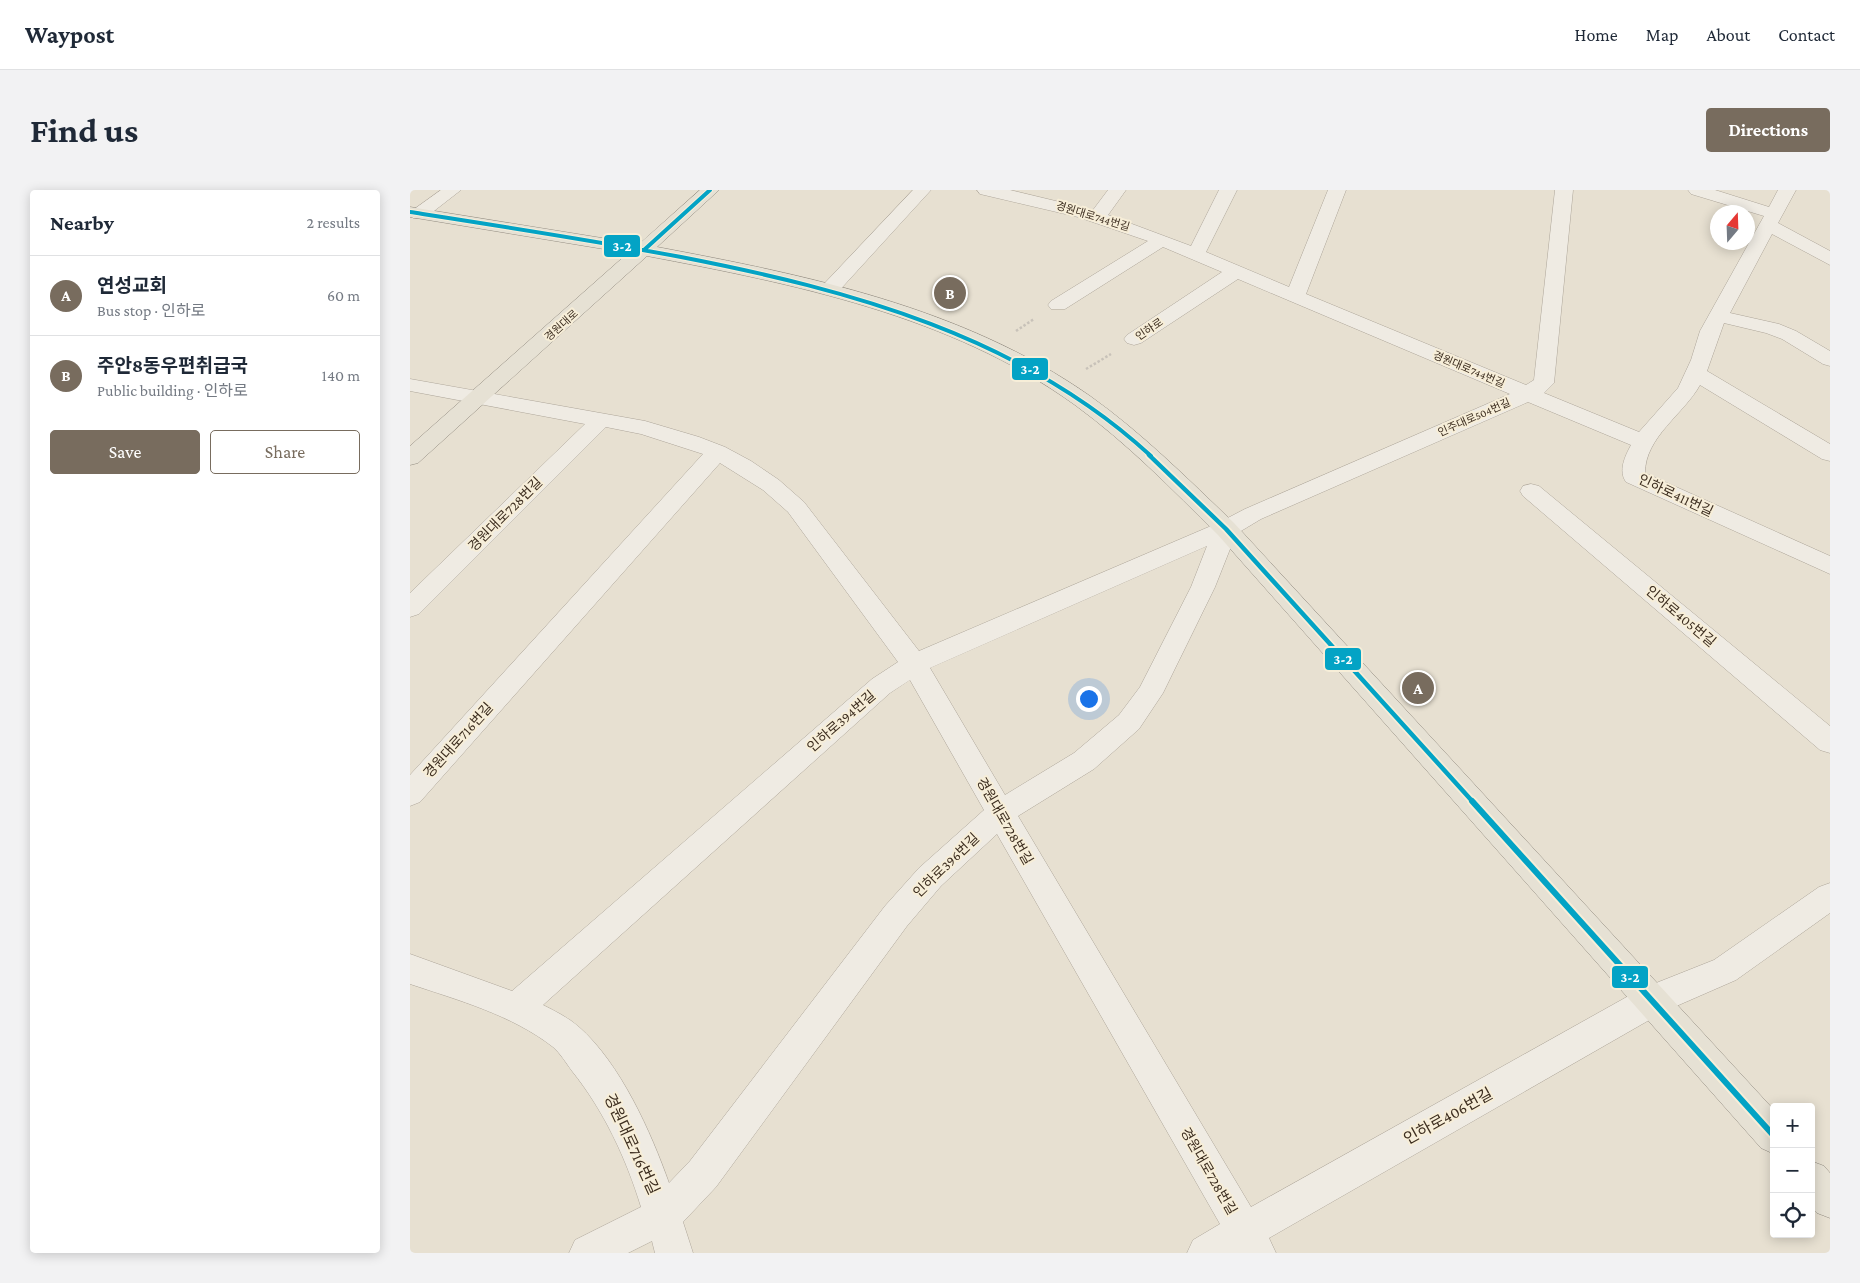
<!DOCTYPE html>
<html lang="en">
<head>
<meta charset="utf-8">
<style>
  body { margin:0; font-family:"Crimson Pro","Noto Sans KR",serif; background:#f2f2f3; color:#1f2937 }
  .controls { position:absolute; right:15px; bottom:15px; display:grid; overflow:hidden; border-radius:5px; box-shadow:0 2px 12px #0003 }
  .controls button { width:45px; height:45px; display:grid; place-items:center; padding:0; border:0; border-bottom:1px solid #e0e1e3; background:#fff; color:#1f2937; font:25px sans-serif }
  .compass { position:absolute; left:1300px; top:15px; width:45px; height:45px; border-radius:50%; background:#fff; box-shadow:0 2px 12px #0003; rotate:19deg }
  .you { position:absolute; left:678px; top:508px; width:18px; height:18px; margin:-12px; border:4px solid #fff; border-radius:50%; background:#1a73e8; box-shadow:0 0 0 8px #1a73e833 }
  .badge { display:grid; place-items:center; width:32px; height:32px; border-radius:50%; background:#786c5e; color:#fff; font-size:16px; font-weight:700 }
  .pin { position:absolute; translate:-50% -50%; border:2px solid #fff; box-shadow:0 1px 5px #0006 }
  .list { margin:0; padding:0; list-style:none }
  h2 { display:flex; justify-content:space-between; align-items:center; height:65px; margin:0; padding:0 20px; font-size:21px }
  h2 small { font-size:16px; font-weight:400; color:#747a83 }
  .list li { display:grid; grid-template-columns:32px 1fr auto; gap:15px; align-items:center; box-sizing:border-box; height:80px; padding:0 20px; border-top:1px solid #e0e1e3 }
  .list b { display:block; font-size:19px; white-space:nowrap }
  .list p { margin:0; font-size:16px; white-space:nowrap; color:#747a83 }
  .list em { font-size:16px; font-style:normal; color:#747a83 }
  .actions { display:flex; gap:10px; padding:15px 20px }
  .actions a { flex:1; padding:11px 0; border:1px solid #786c5e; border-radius:5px; text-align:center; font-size:18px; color:#786c5e }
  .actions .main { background:#786c5e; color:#fff }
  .icon { flex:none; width:28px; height:28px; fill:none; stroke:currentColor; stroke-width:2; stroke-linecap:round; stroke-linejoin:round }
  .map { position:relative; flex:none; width:1420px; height:1063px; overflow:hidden; border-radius:5px }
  header { display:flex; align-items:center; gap:30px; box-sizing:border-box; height:70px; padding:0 25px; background:#fff; border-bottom:1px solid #e0e1e3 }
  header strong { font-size:24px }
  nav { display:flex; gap:28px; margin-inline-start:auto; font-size:18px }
  .intro { display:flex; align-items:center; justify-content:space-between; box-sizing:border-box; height:120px; padding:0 30px }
  h1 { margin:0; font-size:35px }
  .button { padding:12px 22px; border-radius:5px; background:#786c5e; color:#fff; font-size:18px; font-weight:700 }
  main { display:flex; gap:30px; padding:0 30px }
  aside { flex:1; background:#fff; border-radius:5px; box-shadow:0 2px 12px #0003 }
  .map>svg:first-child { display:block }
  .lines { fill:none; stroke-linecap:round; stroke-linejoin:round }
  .minor-casing { stroke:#ada599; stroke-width:1 }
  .major-casing { stroke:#928b80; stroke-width:1 }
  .path { stroke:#c8c2b9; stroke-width:2.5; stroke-dasharray:2.5 2; stroke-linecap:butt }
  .minor { fill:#efebe3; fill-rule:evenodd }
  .major { fill:#e6e1d4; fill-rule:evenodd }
  .bus-1-far2-casing { stroke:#f7eed8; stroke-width:6 }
  .bus-1-far1-casing { stroke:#f7eed8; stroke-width:8 }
  .bus-1-casing { stroke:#f7eed8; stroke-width:10 }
  .bus-1-far2 { stroke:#03a3c5; stroke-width:4 }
  .bus-1-far1 { stroke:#03a3c5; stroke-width:4.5 }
  .bus-1 { stroke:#03a3c5; stroke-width:6 }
  .labels { text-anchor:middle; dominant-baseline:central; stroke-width:4; stroke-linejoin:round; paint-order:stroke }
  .far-street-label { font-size:11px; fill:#3d2e20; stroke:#f7eed8 }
  .street-label { font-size:14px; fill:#3d2e20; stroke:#f7eed8 }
  .near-street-label { font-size:16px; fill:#3d2e20; stroke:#f7eed8 }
  .line-badge { stroke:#f7eed8; stroke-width:2 }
  .badge-label { font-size:14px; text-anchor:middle; font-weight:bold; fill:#fff }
</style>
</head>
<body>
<header>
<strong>Waypost</strong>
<nav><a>Home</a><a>Map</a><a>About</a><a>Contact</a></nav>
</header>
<div class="intro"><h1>Find us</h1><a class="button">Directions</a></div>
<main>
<aside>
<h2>Nearby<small>2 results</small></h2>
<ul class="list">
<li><span class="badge">A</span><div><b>연성교회</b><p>Bus stop · 인하로</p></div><em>60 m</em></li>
<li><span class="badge">B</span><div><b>주안8동우편취급국</b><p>Public building · 인하로</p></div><em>140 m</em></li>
</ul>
<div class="actions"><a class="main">Save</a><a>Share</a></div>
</aside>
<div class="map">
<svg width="1420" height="1063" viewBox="0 0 1420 1063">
  <rect width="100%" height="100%" fill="#e7e0d1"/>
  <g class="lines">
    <!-- minor casing -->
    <g class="minor-casing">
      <path id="minor" d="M31,0H51L15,28H3L0,24L3,20Z
        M503,0H521L427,103H413L410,99L413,95Z
        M567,0H600L683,20L698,0H716L698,25L781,56L809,0H827L796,62L879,97L918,0H936L896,104L1116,195L1124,190L1145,0H1163L1144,193L1134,203L1229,242L1268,198L1281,170L1290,141L1354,26L1281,4L1278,0H1305L1359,17L1368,0H1386L1368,33L1420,61V75L1362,44L1320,123L1369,134L1386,141L1420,161V176L1413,174L1372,149L1356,143L1314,133L1297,181L1420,254V271L1412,269L1290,195C1274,224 1235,247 1235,283L1420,366V384L1216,292C1208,281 1215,266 1221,255L1118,212L851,329L826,344L805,397L753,503L729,539L684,579L608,626L841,1017L1231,799L1304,770L1409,697L1420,693V723L1326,790L1255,821L859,1048L866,1063H777L783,1050L810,1034L587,644L531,696L497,736L306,997L273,1032L283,1063H245L242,1051L218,1063H159L165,1050L231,1017C216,968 194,921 162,881C156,873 151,864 143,857C102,825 48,810 0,794V764L102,801L462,489L488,472L378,322L353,300L310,273L10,612L0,616V585L293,264L231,244L196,237L9,424L0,427V403L175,234L0,201V189L235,231L289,247L315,257L341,271L369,290L394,312L509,461L808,333L835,319L1100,204L828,89L731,153L724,155L717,153L714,149L717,145L812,82L753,57L655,119H641L638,115L641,111L738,51L668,27L570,4ZM797,356L781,397L730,497L709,525L664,563L595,605L520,478ZM500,490L574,620L509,678L475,716L280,971L259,993C241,942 210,873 169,837C159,828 145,821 133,815L480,503Z
        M1121,294L1129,296L1420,536V563L1410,560L1113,306L1110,301L1113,296Z"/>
    </g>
    <!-- major casing -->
    <g class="major-casing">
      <path id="major" d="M290,0H309L247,57C396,85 553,117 680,206C732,243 778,289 824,333L1364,920V964L1351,958L808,345C762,299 717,253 665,215C540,125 384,94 237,66L8,273L0,275V256L218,63L0,27V17L229,54Z
        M1401,971L1414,976L1420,983V1028L1407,1023L1401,1017Z"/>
    </g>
    <!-- path -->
    <path class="path" d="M606,141L624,129
      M676,179L701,164"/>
    <!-- minor -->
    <use href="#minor" class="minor"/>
    <!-- major -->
    <use href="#major" class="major"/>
    <!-- bus-1-far2 casing -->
    <g class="bus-1-far2-casing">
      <path id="bus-1-far2" d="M0,22C90,36 181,50 271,67C440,100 611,146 741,266
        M234,60L300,0"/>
    </g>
    <!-- bus-1-far1 casing -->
    <g class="bus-1-far1-casing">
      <path id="bus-1-far1" d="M739,265L816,339L1063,612"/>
    </g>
    <!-- bus-1 casing -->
    <g class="bus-1-casing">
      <path id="bus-1" d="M1062,611L1364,946"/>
    </g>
    <!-- bus-1-far2 -->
    <use href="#bus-1-far2" class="bus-1-far2"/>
    <!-- bus-1-far1 -->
    <use href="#bus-1-far1" class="bus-1-far1"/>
    <!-- bus-1 -->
    <use href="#bus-1" class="bus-1"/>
  </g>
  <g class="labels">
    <!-- far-street labels -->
    <g class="far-street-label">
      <text transform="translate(683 26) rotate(17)">경원대로744번길</text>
      <text transform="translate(151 135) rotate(-42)">경원대로</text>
      <text transform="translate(739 139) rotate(-34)">인하로</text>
      <text transform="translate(1059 179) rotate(23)">경원대로744번길</text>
      <text transform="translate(1064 227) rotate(-24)">인주대로504번길</text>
    </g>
    <!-- street labels -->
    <g class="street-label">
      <text transform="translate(1266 305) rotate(25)">인하로411번길</text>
      <text transform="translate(95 324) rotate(-45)">경원대로728번길</text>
      <text transform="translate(1271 426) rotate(40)">인하로405번길</text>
      <text transform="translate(431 531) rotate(-41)">인하로394번길</text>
      <text transform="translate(48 550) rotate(-48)">경원대로716번길</text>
      <text transform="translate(595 631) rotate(60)">경원대로728번길</text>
      <text transform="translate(536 675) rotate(-44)">인하로396번길</text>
      <text transform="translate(799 981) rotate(60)">경원대로728번길</text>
    </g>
    <!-- near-street labels -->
    <g class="near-street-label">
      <text transform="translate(1038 926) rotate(-29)">인하로406번길</text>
      <text transform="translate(222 954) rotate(65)">경원대로716번길</text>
    </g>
  </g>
  <g class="line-badge">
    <rect x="193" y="44" width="38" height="24" rx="5" fill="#03a3c5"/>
    <rect x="601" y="167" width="38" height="24" rx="5" fill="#03a3c5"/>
    <rect x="914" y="457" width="38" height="24" rx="5" fill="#03a3c5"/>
    <rect x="1201" y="775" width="38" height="24" rx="5" fill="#03a3c5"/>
  </g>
  <g class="badge-label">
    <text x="212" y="61">3-2</text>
    <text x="620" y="184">3-2</text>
    <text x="933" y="474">3-2</text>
    <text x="1220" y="792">3-2</text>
  </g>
</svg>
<div class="controls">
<button>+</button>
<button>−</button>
<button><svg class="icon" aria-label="locate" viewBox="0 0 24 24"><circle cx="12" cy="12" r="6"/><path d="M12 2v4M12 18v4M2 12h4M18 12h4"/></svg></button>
</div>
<svg class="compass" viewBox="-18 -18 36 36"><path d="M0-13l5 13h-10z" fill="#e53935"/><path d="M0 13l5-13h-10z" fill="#747a83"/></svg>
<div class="you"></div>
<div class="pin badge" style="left:1008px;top:498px">A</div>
<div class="pin badge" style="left:540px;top:103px">B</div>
</div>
</main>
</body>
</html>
